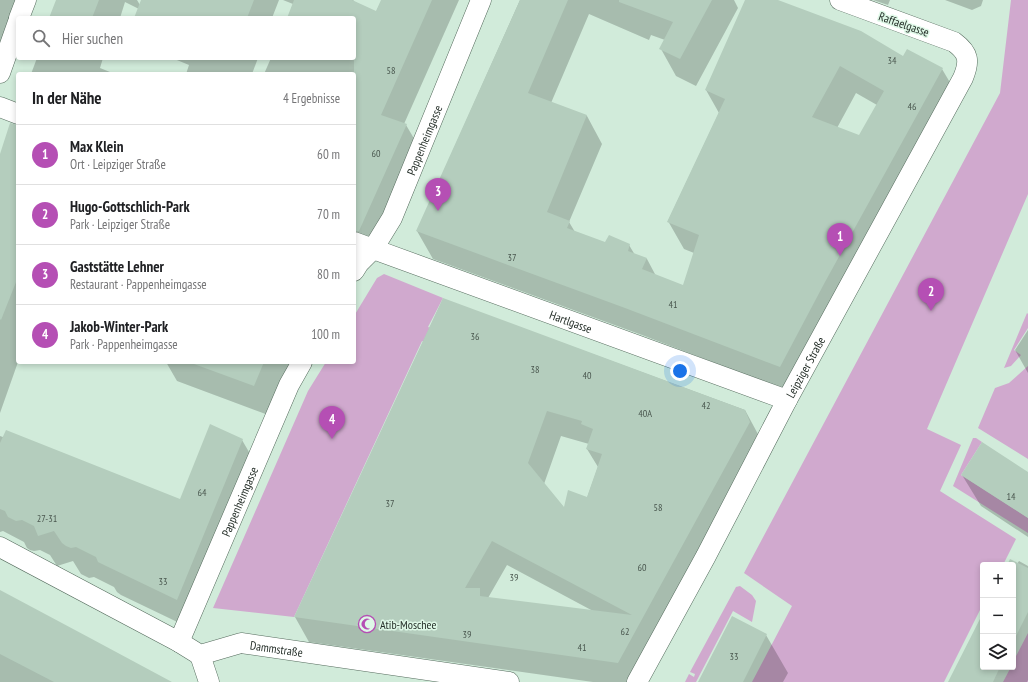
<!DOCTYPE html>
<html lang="de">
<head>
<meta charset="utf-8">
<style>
  body { margin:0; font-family:"PT Sans Narrow",sans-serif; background:#f2f2f2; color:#202124 }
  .controls { position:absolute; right:12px; bottom:12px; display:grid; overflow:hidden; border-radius:4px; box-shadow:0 2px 6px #0003 }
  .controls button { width:36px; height:36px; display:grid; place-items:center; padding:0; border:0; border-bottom:1px solid #e0e0e0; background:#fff; color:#202124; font:20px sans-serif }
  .you { position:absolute; left:680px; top:371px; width:14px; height:14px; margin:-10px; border:3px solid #fff; border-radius:50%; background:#1a73e8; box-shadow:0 0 0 6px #1a73e833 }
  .badge { display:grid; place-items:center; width:26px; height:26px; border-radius:50%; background:#b54fb4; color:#fff; font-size:13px; font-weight:700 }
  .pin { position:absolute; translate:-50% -33px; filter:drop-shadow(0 1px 2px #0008) }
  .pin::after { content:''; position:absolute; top:21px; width:14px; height:12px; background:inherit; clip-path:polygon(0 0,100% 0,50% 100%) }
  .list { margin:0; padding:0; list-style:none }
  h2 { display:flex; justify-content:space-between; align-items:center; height:52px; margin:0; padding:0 16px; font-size:17px }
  h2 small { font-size:13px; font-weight:400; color:#757577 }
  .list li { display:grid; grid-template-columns:26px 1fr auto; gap:12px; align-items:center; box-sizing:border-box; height:60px; padding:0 16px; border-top:1px solid #e0e0e0 }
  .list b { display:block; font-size:15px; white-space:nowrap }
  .list p { margin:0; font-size:13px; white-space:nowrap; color:#757577 }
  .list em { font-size:13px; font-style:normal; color:#757577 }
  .icon { flex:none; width:22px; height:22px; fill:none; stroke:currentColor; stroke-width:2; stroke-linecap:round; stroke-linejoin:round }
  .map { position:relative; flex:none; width:1028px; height:682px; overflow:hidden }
  .search { position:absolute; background:#fff; box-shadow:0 2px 6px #0003; left:16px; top:16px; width:340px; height:44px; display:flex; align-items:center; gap:10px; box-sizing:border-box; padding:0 14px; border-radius:4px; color:#757577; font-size:15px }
  .panel { position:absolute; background:#fff; box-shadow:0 2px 6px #0003; left:16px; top:72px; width:340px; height:292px; border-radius:4px }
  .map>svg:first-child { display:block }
  .green { fill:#d0a9ce }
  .shadow { fill:#0003; fill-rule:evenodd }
  .building { fill:#b4cdbd; fill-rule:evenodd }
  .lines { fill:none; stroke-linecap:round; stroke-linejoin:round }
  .minor-casing { stroke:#556b5d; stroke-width:21 }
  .minor { stroke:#fff; stroke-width:20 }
  .labels { text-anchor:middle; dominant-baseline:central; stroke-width:3; stroke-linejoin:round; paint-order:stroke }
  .number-label { font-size:10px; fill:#49564e }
  .street-label { font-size:12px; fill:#252f29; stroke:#def8e7 }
  .poi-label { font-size:12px; fill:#252f29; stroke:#def8e7; text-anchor:start }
</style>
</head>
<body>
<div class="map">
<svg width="1028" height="682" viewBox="0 0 1028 682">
  <rect width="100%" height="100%" fill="#d1ebda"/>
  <!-- green -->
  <path class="green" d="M1011,0H1028V194L927,429L961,445L940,491L1016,539L1003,565H983V604L944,682H752L792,606L744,573L1000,93Z
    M384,274L443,298L428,327L438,331L432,346L422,341L294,617L213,608L308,391L326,362H354V316L377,278Z
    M1027,313L1028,314V328L1014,350L1021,355L1011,366L1004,368Z
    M1028,366V459L978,428L995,388L1009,383Z
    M973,438H976L982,442L961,475L1028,518V533L953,486Z
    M740,586L752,595L756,601L752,622L733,611L696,682H685L689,674L694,677L695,674L690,672L736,587Z
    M1028,633V682H1003L1011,667H1013V662Z"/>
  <!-- shadow -->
  <path class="shadow" d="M0,0H23L0,67Z
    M57,0H137L140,5L142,0H279L272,18H135L139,9L125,2L120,18H51Z
    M283,0H354L353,1L376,12L382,0H459L404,124L406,125L422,152L380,245L354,235V74H264L271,58H354V18H288L293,4Z
    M520,0H734L738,8L696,86L676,76L661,49L665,40L651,35L649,40L589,14L551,103L587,116L602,144L569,222L575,232L606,244L629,245L635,255L647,259L656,276L684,286L694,253L684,249L668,221L719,113L706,90L746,0H775L904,57L942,69L958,96L796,394L642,335L433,259L417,231ZM856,93L877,105L860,136L837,128Z
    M873,0H890L888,5Z
    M945,0H983L981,6L972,10Z
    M37,58H103L100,68L115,74H31Z
    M172,58H258L252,74H186L189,65Z
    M18,140V362L0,413V156Z
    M443,299L745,410L759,436L635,682H593L309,642L295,617ZM561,436L589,444L587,449L598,467L587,498L565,509L544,484ZM507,565L593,611L488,598Z
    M1028,330V373L1015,350Z
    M166,362H298L271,416L177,381Z
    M0,436L180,500L242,440L260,471L194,630L121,595L117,592L114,587L94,577L89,578L81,574L73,561L57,566L50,555L40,550L34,551L30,550L27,548L24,542L3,531L0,532Z
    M1028,473V537L981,506L962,475Z
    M1019,561L1028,566V680L1027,682H949L983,615V667H1013V565H1008L1017,564Z
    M0,591L163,682H0Z
    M766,635L788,673L783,682H699Z"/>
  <!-- building -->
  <path class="building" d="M56,0H99L92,18H49Z
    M141,0H254L247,18H134Z
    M294,0H352L376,11L381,0H432L381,115L407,124L359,231H354V18H287Z
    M520,0H568L528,93L587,115L547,212L570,221L567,228L605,242L609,235L630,244L628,251L647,258L642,269L683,285L699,235L667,222L725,99L705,90L745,0H778L861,31L903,56L907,49L943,68L825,282L780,367L625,308L416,231ZM840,66L884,91L859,135L812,117Z
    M619,0H712L680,59L659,49L673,22L619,2Z
    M10,123L18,125V277L1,320L0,319V154Z
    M443,298L745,410L750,422L618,663L294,617ZM547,411L582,421L581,424L593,429L586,449L602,454L587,497L568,490L564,507L528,463ZM492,541L632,615L480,596V588H465Z
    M194,362H264L254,386L194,364Z
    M210,424L243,439L177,600L102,564L98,562L96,557L76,547L71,548L66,546L62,543L54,531L38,536L34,526L22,520L16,521L8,517L5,511L0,509V443L6,430L180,499Z
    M982,442L1028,472V518L961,475Z
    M1010,559L1028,568V612L1013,642V565H1007Z
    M0,590L90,638L172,682H54L0,654Z
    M983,613V667H1000L993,682H948Z
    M732,616L767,634L743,682H698Z"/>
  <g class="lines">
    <!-- minor casing -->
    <g class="minor-casing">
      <g id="minor">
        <path d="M19,18L26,0"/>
        <path d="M0,73L18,22"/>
        <path d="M0,107L18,114"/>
        <path id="s1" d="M354,242L787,400"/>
        <path id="s2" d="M354,271L359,263L373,249L392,218L481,0"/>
        <path id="s3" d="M0,547L179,642L200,655L241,643L509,682"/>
        <path id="s4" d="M179,642L289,385L302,362"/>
        <path d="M200,655L209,682"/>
        <path id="s5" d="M637,682L706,556L787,400L963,78C970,61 969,53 954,42L840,0"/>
      </g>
    </g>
    <!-- minor -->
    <use href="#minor" class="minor"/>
  </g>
  <!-- icons -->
  <defs>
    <g id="mosque-ring" transform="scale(0.9)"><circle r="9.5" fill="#def8e7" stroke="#b54fb4" stroke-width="1.5"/><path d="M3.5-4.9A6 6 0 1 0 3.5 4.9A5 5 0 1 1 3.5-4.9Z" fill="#b54fb4"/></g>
  </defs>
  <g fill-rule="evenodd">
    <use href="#mosque-ring" x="367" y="624"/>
  </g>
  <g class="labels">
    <!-- number labels -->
    <g class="number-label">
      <text x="892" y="60">34</text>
      <text x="391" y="70">58</text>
      <text x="912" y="106">46</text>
      <text x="376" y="153">60</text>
      <text x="512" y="257">37</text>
      <text x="673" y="304">41</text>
      <text x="475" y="336">36</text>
      <text x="535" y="369">38</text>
      <text x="587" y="375">40</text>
      <text x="706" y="405">42</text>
      <text x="645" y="413">40A</text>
      <text x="202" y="492">64</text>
      <text x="1011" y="496">14</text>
      <text x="390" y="503">37</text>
      <text x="658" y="507">58</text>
      <text x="47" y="518">27-31</text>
      <text x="642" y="567">60</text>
      <text x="514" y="577">39</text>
      <text x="163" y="581">33</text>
      <text x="625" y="631">62</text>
      <text x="467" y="634">39</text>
      <text x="582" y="647">41</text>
      <text x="734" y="656">33</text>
    </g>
    <!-- street labels -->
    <g class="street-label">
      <text transform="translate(904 24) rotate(19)">Raffaelgasse</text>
      <text stroke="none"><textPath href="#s2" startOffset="150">Pappenheimgasse</textPath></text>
      <text stroke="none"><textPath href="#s1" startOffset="231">Hartlgasse</textPath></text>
      <text stroke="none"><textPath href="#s5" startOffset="357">Leipziger Straße</textPath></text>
      <text stroke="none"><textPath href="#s4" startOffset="153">Pappenheimgasse</textPath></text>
      <text stroke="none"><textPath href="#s3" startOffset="306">Dammstraße</textPath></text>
    </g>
    <!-- poi labels -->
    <g class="poi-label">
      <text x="380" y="624">Atib-Moschee</text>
    </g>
  </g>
</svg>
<div class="controls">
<button>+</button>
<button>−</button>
<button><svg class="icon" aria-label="layers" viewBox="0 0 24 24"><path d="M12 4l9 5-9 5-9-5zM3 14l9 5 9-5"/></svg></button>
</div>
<div class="you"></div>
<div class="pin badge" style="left:840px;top:256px">1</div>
<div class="pin badge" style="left:931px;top:311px">2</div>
<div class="pin badge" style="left:438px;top:211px">3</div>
<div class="pin badge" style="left:332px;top:439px">4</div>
<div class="search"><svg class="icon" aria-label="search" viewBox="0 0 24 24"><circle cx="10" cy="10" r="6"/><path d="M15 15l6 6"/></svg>Hier suchen</div>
<section class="panel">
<h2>In der Nähe<small>4 Ergebnisse</small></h2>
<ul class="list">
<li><span class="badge">1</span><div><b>Max Klein</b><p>Ort · Leipziger Straße</p></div><em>60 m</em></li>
<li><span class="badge">2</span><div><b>Hugo-Gottschlich-Park</b><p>Park · Leipziger Straße</p></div><em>70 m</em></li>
<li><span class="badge">3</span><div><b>Gaststätte Lehner</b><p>Restaurant · Pappenheimgasse</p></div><em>80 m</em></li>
<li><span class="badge">4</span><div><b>Jakob-Winter-Park</b><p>Park · Pappenheimgasse</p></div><em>100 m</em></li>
</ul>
</section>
</div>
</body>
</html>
